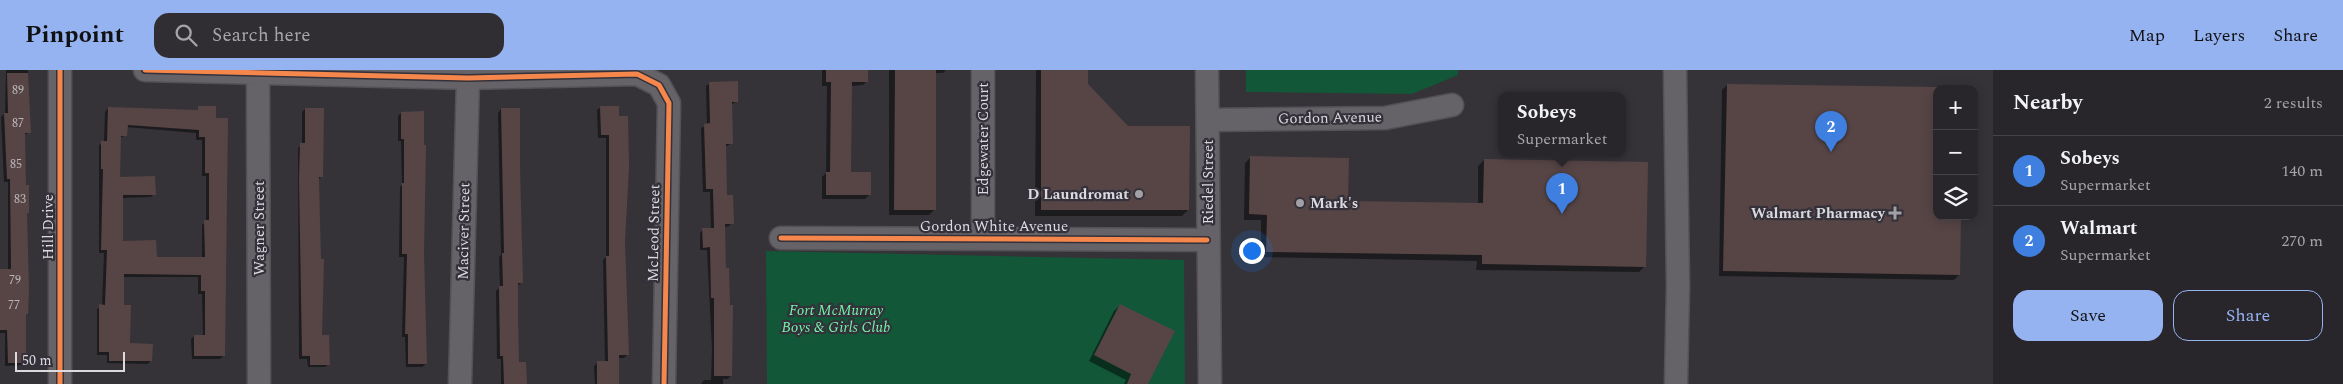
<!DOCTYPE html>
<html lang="en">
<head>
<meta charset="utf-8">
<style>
  body { margin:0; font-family:Spectral,serif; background:#302e32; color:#f1f3f6 }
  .controls { position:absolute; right:15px; top:15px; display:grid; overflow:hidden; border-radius:10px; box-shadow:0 2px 12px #0003 }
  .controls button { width:45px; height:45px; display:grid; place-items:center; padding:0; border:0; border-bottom:1px solid #444347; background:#28262a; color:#f1f3f6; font:25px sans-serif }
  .scale { position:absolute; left:15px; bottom:12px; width:110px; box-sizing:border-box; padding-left:5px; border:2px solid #dbdadf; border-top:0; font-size:14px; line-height:18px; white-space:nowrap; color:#dbdadf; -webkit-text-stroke:4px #34313a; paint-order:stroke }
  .you { position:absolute; left:1251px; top:180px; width:18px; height:18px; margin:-12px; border:4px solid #fff; border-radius:50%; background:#1a73e8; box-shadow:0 0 0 8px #1a73e833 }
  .badge { display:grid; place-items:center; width:32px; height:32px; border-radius:50%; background:#95b2f1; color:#fff; font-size:16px; font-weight:700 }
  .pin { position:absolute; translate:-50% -41px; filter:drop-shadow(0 1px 2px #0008) }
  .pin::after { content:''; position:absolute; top:26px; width:18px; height:15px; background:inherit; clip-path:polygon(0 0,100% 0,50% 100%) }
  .popup { position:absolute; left:1498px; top:22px; width:128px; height:65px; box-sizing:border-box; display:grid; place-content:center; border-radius:10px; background:#28262a; filter:drop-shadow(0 1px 4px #0005); font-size:16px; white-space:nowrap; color:#a5a5a8 }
  .popup b { font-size:19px; color:#f1f3f6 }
  .popup::after { content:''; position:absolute; left:50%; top:100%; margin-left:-10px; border:10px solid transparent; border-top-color:#28262a }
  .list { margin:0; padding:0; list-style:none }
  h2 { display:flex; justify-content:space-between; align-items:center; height:65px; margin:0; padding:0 20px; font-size:21px }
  h2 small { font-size:16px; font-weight:400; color:#a5a5a8 }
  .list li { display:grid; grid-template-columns:32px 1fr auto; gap:15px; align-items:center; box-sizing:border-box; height:70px; padding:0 20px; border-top:1px solid #444347 }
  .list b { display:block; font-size:19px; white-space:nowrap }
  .list p { margin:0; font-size:16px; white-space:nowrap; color:#a5a5a8 }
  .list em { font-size:16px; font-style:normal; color:#a5a5a8 }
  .actions { display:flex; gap:10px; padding:15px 20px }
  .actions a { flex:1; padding:11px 0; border:1px solid #95b2f1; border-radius:15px; text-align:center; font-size:18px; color:#95b2f1 }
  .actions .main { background:#95b2f1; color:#111 }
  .icon { flex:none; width:28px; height:28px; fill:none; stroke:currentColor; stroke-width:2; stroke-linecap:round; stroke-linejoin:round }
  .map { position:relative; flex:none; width:1993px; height:314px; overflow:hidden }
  header { display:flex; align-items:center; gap:30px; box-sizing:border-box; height:70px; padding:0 25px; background:#95b2f1; color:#111 }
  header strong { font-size:24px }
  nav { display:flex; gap:28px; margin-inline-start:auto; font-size:18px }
  .search { width:350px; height:45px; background:#302e32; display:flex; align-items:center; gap:12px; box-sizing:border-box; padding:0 18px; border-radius:15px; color:#a5a5a8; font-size:19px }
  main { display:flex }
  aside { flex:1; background:#28262a }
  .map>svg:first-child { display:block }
  .green { fill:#125737 }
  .shadow { fill:#0007; fill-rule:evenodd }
  .building { fill:#574546; fill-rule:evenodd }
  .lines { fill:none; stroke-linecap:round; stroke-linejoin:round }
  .minor-casing { stroke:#535155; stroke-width:25 }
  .minor { stroke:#656368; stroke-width:22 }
  .cycleway-casing { stroke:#34313a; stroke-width:8 }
  .cycleway { stroke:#f5874c; stroke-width:5 }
  .poi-dot { fill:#a1a0a5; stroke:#34313a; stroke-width:2 }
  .labels { text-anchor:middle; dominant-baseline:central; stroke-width:4.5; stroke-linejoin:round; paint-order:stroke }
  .number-label { font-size:12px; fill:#bab5b9 }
  .street-label { font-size:15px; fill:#dbdadf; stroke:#34313a }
  .poi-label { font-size:15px; font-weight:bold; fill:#dbdadf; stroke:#34313a; text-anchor:end }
  .park-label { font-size:15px; font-style:italic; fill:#73f4aa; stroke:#34313a }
</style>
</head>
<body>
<header>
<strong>Pinpoint</strong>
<div class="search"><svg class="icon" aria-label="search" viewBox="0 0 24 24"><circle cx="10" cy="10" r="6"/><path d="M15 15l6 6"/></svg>Search here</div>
<nav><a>Map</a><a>Layers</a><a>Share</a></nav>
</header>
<main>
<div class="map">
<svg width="1993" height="314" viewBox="0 0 1993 314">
  <rect width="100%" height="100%" fill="#353338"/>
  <!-- green -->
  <path class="green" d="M1246,0H1458V5L1412,24L1246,22Z
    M766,181L1184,190L1185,314H767Z"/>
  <!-- shadow -->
  <path class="shadow" d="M6,0H28V41L30,62L24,65L25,116L28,142L26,144L27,243L24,246L25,292L22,295L5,296V263H0V201H8V112H4L1,47L5,43Z
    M822,0H867V11L863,15L851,16L850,103L869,125L865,129H822V107L826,103L827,16H822Z
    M889,0H946L943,3H935V139L929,145H889Z
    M1036,0H1086V14L1188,140L1182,146H1035Z
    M710,13L737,31L731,35L732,73L725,77L726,126L732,153L729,156L724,157L731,305L728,309H723V314H701L704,310H711L712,280L707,180H700V163L703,159H711L710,122H703L701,58L707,55L706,16Z
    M1727,15L1962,19H1937V146L1959,205L1954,210L1719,206L1722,20Z
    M215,37L224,285L220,289H192L191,269L194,266H203L202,224H198V207H123L122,236L129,275L151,290L148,294L107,293V285H97V239L102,236L104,183H99V75L104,72L105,42L108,38L196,41L199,38ZM126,57L196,63V70H202V106H206V152L202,155V188H155L122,172V128L151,127L154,124L119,108L120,68L126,65Z
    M601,37H618L627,285L624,288H618V314H595L594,296L598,292H605L603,190L606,187V68H598L597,40Z
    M305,39L322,106L318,110L321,266L329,294L325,297H308L307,289H299L298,78L302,75V42Z
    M501,39L521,213L517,216V293L526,314H501V289H497L496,221L500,217L499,187L501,185L498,43Z
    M401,43L423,184L426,294L422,297H406L405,267H402L404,187H399L400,117L402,115L401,71H398V46Z
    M1251,87L1347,132L1478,135V96L1484,90L1645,196L1639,202L1476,200L1477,191L1261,187V150H1244L1245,93Z
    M1120,235L1147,314H1124L1126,310L1089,291L1114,241Z"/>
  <!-- building -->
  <path class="building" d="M826,0H868V12H852L851,102H871V125H826V102H830L831,12H826Z
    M895,0H936V140H894Z
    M1041,0H1088V14L1128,56H1190L1189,140H1041Z
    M7,3H28L31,63H25L26,115H29V143H27L29,220L28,244H26V293H8L7,260H0V199H11L10,109H7L4,43H8Z
    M738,11V32H732L733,74H726L727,125H733L734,154H725L726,198H729L730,235H733L732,306H714V228H711L710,177L703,178L702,158H714L713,119H706L704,54L710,53L709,12Z
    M1727,14L1937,17V146H1961L1960,205L1723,201Z
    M198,36H216V48H228L225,286H194V265H205V221H201V205L124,204V235H131L130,273L153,274L152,291H109V282H99V234L105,235L107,180H101L103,99H101V71H107L108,37L198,40ZM128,55L199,60V67H205V103H209V150H204L205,187H157L156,170L123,171V125H156L155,106L120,107L121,66H127Z
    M600,36H619V46H628L629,97L625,172L629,285H619V314H597V291H608L606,186H609V65H601Z
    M305,38H324L323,107H319L320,152L321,189H324L322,265H329L330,295H310V286H302L299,109L300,73H305Z
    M501,38H520V98L523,213H518V246L519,292H526L527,314H504L503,286H500L499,216H503L502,183H504Z
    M424,41V75H426L424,184L427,294H408V264H405L407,184H402V113H404V69H401V42Z
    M1250,86L1349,88L1348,131L1483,133L1484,89L1648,92L1646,197L1482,194V185L1266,182L1267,145L1249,144Z
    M1120,234L1175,261L1148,314H1127L1131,304L1094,285Z"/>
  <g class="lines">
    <!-- minor casing -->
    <g class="minor-casing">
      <path id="minor" d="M60,0V314
        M145,0L468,8L637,4L659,15L669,33L664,314
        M983,0V168
        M1207,0L1210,314
        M1675,0L1678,216L1676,314
        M258,3L259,314
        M1208,50L1385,48L1452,35
        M781,168L1207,170
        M460,314L468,8"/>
    </g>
    <!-- minor -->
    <use href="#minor" class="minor"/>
    <!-- cycleway casing -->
    <g class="cycleway-casing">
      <path id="cycleway" d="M60,0V314
        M145,0L468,8L637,4L659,15L669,33L664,314
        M781,168L1207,170"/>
    </g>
    <!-- cycleway -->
    <use href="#cycleway" class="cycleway"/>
  </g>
  <!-- markers -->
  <g class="poi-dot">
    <circle cx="1139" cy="124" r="5"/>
    <circle cx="1300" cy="133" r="5"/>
    <path d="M1892.5 135.5h5v5h5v5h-5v5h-5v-5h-5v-5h5z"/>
  </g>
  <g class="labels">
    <!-- number labels -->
    <g class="number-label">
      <text x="18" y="20">89</text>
      <text x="18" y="53">87</text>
      <text x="16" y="94">85</text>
      <text x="20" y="129">83</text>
      <text x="15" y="210">79</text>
      <text x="14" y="235">77</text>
    </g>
    <!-- street labels -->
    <g class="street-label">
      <text transform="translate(1330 48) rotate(-1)">Gordon Avenue</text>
      <text transform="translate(983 69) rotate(-90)">Edgewater Court</text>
      <text transform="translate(1208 112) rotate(-90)">Riedel Street</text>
      <text x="994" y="156">Gordon White Avenue</text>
      <text transform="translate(48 157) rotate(-90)">Hill Drive</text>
      <text transform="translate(259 158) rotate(-90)">Wagner Street</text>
      <text transform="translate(464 161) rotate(-89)">Maciver Street</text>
      <text transform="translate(654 163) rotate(-89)">McLeod Street</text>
    </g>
    <!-- poi labels -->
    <g class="poi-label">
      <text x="1129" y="124">D Laundromat</text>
      <text x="1310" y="133" text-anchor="start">Mark's</text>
      <text x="1885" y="143">Walmart Pharmacy</text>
    </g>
    <!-- park labels -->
    <g class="park-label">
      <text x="836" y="240">Fort McMurray<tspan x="836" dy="17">Boys &amp; Girls Club</tspan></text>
    </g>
  </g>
</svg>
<div class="controls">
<button>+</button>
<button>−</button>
<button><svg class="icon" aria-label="layers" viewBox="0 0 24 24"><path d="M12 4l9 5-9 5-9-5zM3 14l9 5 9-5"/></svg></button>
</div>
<div class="scale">50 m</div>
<div class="you"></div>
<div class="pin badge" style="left:1562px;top:144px;background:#3f7fe0">1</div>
<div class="popup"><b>Sobeys</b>Supermarket</div>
<div class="pin badge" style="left:1831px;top:82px;background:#3f7fe0">2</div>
</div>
<aside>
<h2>Nearby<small>2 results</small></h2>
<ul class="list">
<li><span class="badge" style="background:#3f7fe0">1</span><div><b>Sobeys</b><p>Supermarket</p></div><em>140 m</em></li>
<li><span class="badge" style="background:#3f7fe0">2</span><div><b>Walmart</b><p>Supermarket</p></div><em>270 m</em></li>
</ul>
<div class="actions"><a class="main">Save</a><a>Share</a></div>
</aside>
</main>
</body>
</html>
